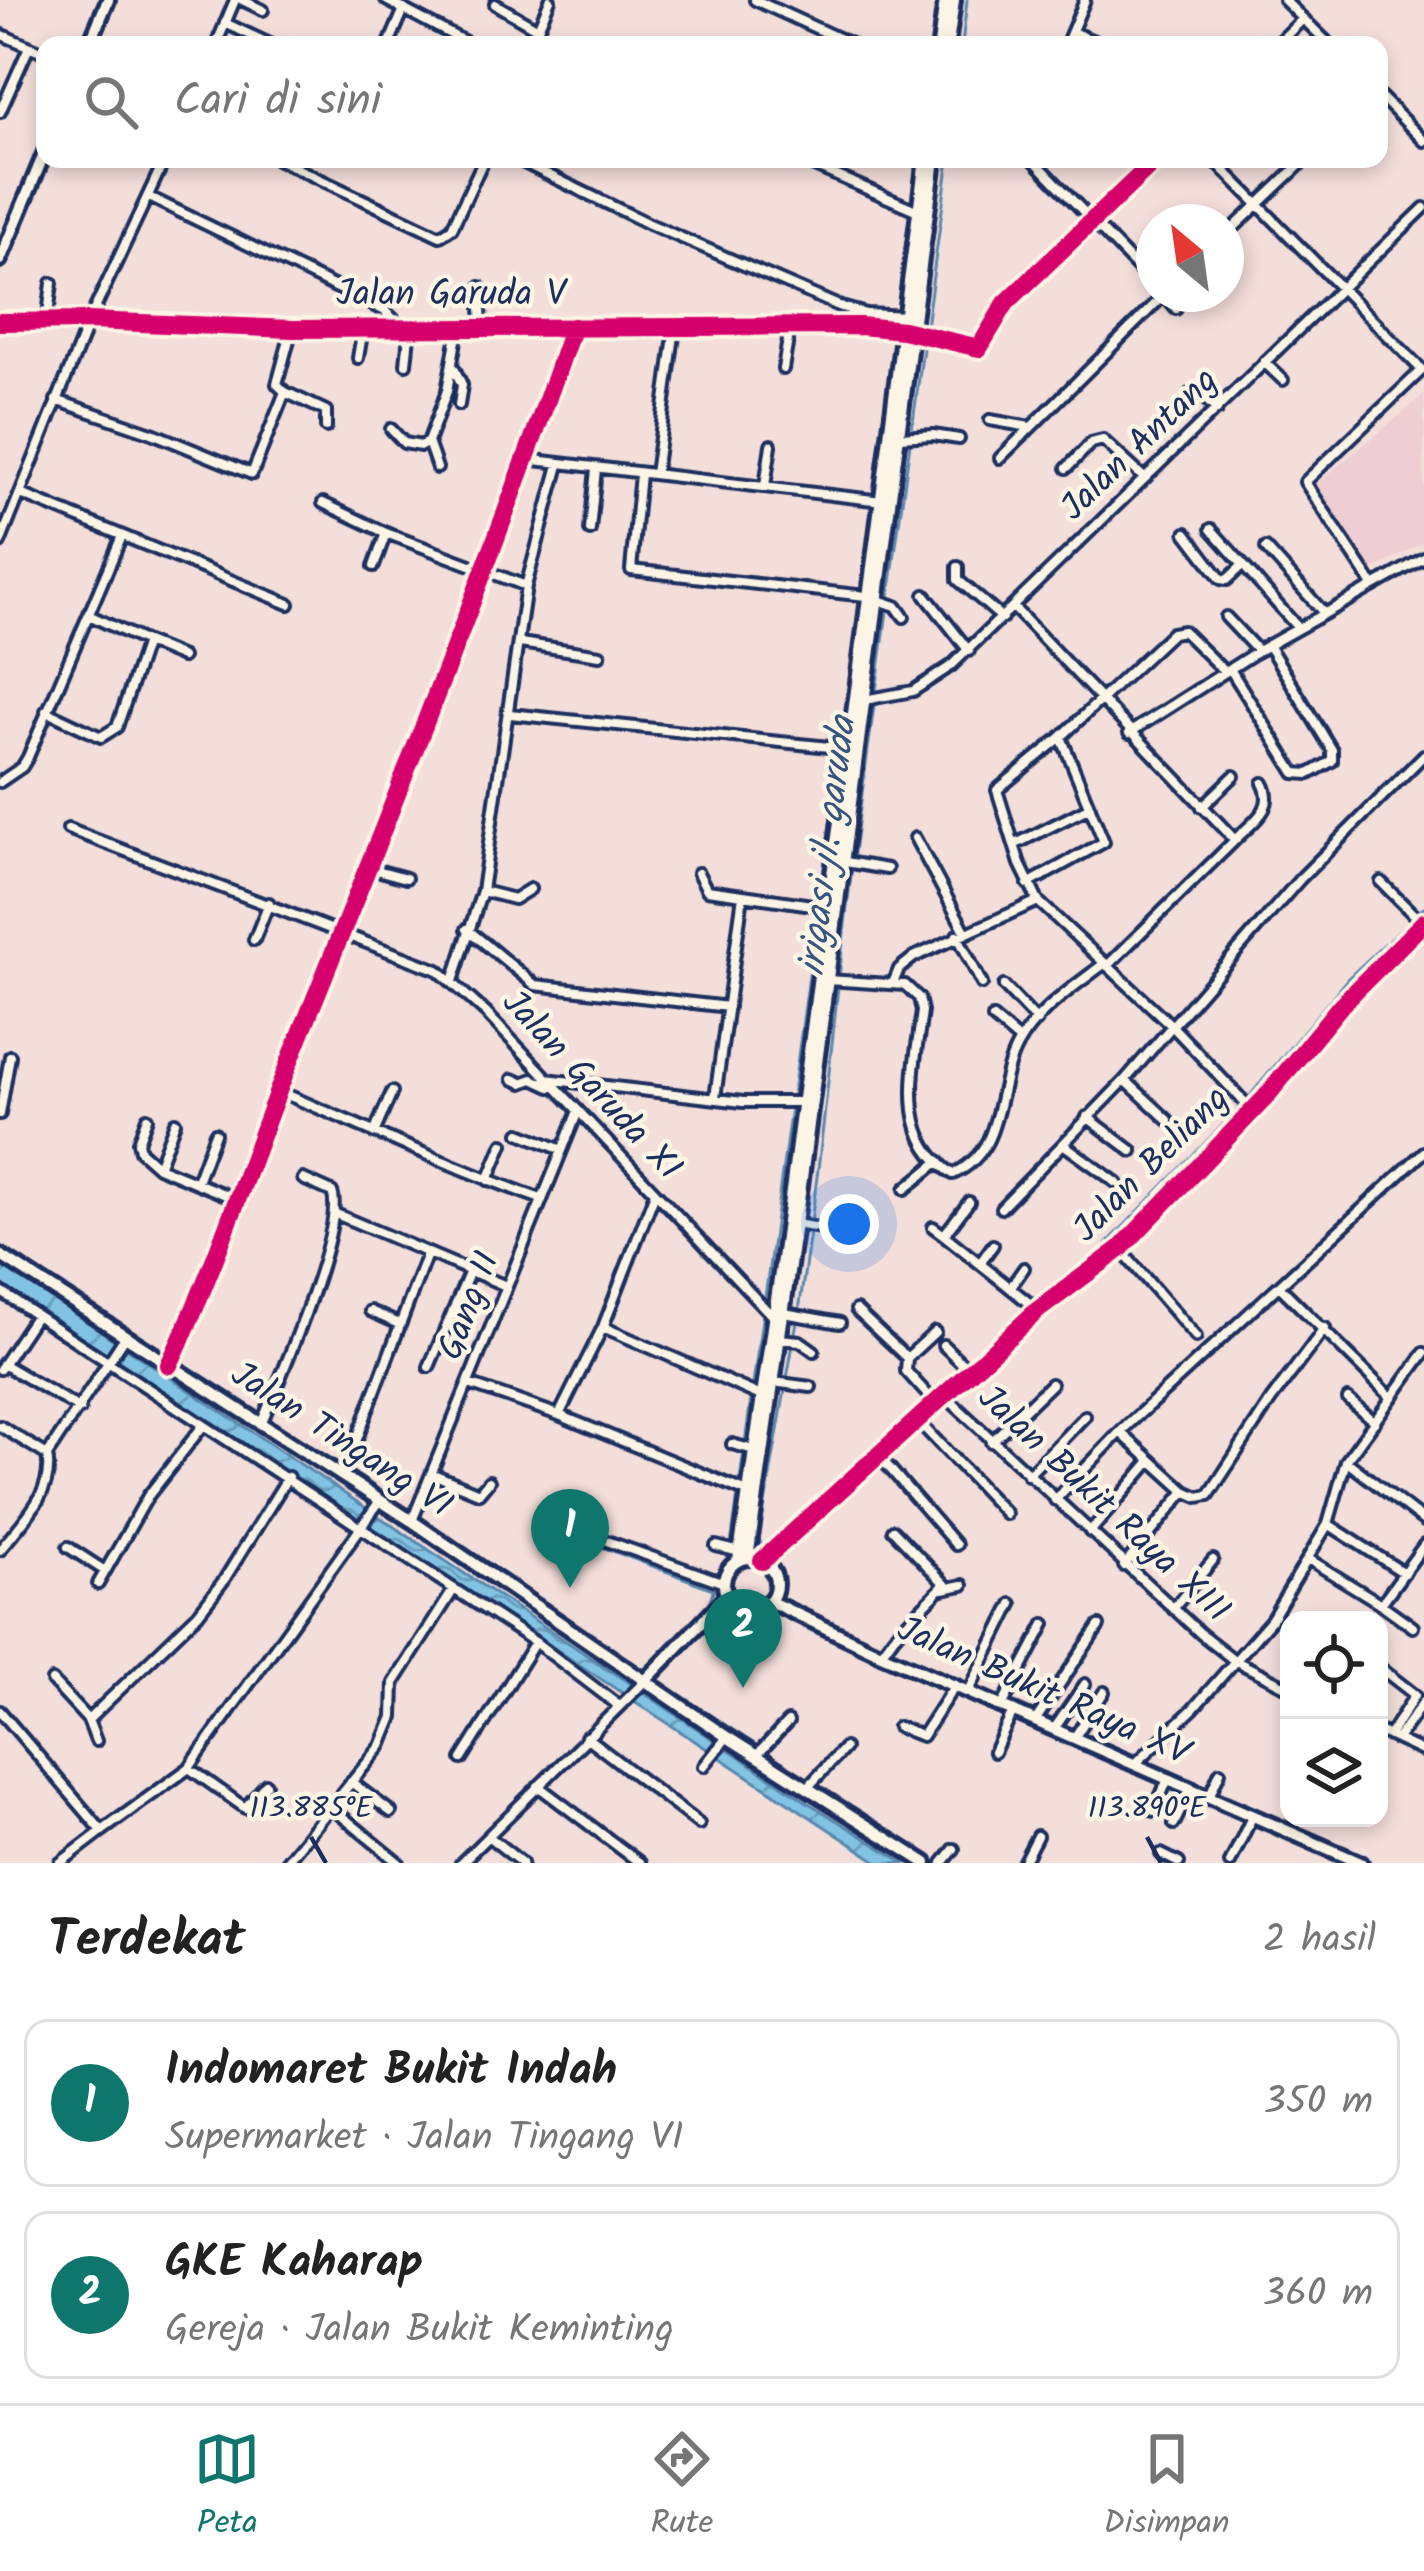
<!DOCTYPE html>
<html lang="id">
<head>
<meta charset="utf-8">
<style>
  body { margin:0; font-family:Kalam,sans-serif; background:#f2f2f2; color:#222 }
  .controls { position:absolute; right:36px; bottom:36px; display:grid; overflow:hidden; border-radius:24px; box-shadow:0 6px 18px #0003 }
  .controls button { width:108px; height:108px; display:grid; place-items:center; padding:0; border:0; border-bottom:3px solid #e0e0e0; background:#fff; color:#222; font:60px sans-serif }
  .compass { position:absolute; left:1136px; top:204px; width:108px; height:108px; border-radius:50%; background:#fff; box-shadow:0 6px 18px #0003; rotate:331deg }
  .you { position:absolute; left:849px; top:1224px; width:42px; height:42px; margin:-30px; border:9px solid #fff; border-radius:50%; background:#1a73e8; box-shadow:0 0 0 18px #1a73e833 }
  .badge { display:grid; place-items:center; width:78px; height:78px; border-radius:50%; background:#0f766e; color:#fff; font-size:39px; font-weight:700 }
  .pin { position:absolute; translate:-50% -99px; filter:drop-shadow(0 3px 6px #0008) }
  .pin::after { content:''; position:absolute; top:63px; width:42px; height:36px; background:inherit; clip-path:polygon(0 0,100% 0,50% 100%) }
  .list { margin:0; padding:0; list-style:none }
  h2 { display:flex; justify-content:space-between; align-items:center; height:156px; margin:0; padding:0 48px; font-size:51px }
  h2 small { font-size:39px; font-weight:400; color:#767676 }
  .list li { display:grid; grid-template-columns:78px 1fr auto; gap:36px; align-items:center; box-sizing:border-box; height:168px; margin:0 24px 24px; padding:0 24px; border:3px solid #e0e0e0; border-radius:24px }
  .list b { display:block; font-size:45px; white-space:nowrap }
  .list p { margin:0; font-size:39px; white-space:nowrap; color:#767676 }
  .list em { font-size:39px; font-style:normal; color:#767676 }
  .icon { flex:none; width:66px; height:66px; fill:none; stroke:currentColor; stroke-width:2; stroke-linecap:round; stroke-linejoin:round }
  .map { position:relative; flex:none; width:1424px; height:1863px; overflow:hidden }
  .search { position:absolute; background:#fff; box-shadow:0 6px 18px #0003; left:36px; right:36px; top:36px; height:132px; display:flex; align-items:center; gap:30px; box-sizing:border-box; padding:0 42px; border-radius:24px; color:#767676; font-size:45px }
  .sheet { height:540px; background:#fff }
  nav { display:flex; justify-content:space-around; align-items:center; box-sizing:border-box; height:168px; border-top:3px solid #e0e0e0; background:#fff; font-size:33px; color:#767676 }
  nav a { display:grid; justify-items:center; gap:6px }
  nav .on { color:#0f766e }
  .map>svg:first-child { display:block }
  .built { fill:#eeced2 }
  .water { fill:url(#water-waves); stroke:#5988ae; stroke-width:3 }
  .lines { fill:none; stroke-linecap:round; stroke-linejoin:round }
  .stream { stroke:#5988ae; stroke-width:3 }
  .minor-casing { stroke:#1b2f5e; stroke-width:16 }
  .tertiary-casing { stroke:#1b2f5e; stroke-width:20 }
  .secondary-casing { stroke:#1b2f5e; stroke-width:20 }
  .minor { stroke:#fcf5e5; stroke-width:8 }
  .tertiary { stroke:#fcf5e5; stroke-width:10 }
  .secondary { stroke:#fcf5e5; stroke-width:10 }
  .cycleway-casing { stroke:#fcf5e5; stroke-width:26 }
  .cycleway { stroke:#d6006c; stroke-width:18 }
  .ticks { fill:none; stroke:#1b2f5e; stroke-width:4.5 }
  .labels { text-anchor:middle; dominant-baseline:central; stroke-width:9; stroke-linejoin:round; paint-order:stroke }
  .street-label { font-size:36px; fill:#1b2f5e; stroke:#fcf5e5 }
  .water-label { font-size:39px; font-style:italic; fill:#35547f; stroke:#fcf5e5 }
  .ticks-label { font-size:30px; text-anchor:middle; fill:#1b2f5e; stroke:#fcf5e5; stroke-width:9; stroke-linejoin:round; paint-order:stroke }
</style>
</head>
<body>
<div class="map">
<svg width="1424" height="1863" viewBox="0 0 1424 1863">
  <defs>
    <pattern id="water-waves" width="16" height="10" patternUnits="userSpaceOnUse" patternTransform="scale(3)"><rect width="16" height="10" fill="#82c3e3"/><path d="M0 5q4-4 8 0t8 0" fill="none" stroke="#6a9fbb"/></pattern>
  </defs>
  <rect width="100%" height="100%" fill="#f4deda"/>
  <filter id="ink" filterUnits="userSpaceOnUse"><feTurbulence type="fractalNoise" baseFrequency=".00833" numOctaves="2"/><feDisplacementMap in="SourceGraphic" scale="24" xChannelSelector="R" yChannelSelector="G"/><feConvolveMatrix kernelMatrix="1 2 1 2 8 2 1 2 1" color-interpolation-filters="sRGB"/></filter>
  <g filter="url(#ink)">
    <!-- built -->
    <path class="built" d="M1424,395V542L1370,572L1314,486Z"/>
    <!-- water -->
    <path class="water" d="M0,1264L812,1805L905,1863H880L0,1283Z"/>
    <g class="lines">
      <!-- stream -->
      <path class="stream" d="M80,45L99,0
        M934,45L939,0
        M962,45L967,0
        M853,859L949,159
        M1334,1022L1351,1002
        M1248,1098L1348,978L1424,907
        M811,1222C828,1104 836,986 852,868
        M0,1245L259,1416
        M1076,1275L1241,1106
        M799,1311L810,1232
        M934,1394L1031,1305L1069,1281
        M267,1421L342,1465
        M350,1470L504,1578
        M812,1509L927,1401
        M596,1532L656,1554
        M589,1542L713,1589C712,1612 669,1648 653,1666
        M731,1545L901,306
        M769,1547L761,1544L759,1539L797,1321
        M779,1561L1045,1313L1124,1254L1217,1155
        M715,1575L730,1554
        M571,1624L936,1863"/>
      <!-- minor casing -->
      <g class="minor-casing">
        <path id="minor" d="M242,0L263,10
          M386,0L471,45
          M755,0L853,45
          M1284,0L1330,45
          M495,4L538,29
          M225,23L272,45
          M1072,32L1103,45
          M0,34L45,53
          M533,39L546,45
          M389,44L404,9
          M216,45L235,0
          M531,45L550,0
          M1066,45L1085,0
          M1276,45L1303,19
          M1379,95L1424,141
          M0,112L29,47
          M277,159L440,236L452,228L484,159
          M516,159L647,223L841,307L866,314L907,316
          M798,159L918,211
          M1033,159L1154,285
          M1213,159L1422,370
          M149,197L385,311L402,327
          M1226,235L1306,159
          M480,287L482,327
          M1164,295L1176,309
          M0,322L89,321L292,329L860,326L903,330L979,348L1006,303L1157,159
          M47,323L52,283
          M358,358L363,328
          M1264,362L1283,380
          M406,364L410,326
          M454,368L462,385L459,405
          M783,369L790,327
          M285,392L326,411V427
          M1190,394L1202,396L1217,410
          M56,400L152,433L252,474L285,392L277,384L292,329
          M990,420L1030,427
          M391,429L404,443L421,446L428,442
          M899,437L933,435L959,439
          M1000,458L1165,294
          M526,459L882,501
          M437,468L428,442L447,391L458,329
          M1067,468L1091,443L1103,440L1143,477
          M640,474L631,570L866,596L896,606L904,617
          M655,474L675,328
          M765,486L771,445
          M21,494L289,604
          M323,503L386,533L526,586
          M1211,529L1243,565
          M590,530L596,469
          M1186,533L1221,579L1227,580L1243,565L1298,628
          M0,543L89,321L165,159
          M1266,548L1324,613
          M374,566L386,533
          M958,567V580L1002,618
          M1373,585L1305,482L1422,370
          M925,595L969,651
          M1013,607L1235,840C1252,822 1277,809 1263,783
          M1226,617L1258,651
          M146,642L182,657
          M520,643L600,655
          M1230,669L1295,773L1309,774L1332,761V750L1268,645
          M864,700L913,691L951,666L1424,208
          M46,711L101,737L117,727L146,642L91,616
          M510,714L849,749
          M1129,733L1258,651L1424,558
          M0,782L22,767L28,757L122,536
          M1202,807L1234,776
          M68,829L438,970L486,1013L774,1318
          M915,838L965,931
          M1016,844L1090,807
          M840,861L887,869
          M366,867L406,878
          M698,873L707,890L743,895
          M1381,882L1423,924
          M1028,884L1104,842L1061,737
          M482,891L514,899L530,889
          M1038,901L1020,864L997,790L1061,737L1172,633L1183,631L1225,672
          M467,929L535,985L728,1007
          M957,935L982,984
          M254,940L269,903
          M1107,966L1234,841
          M827,980L905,985L919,998L922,1011C915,1068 895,1136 953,1174C1006,1150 994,1089 1017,1046C1036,1011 1074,987 1105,963
          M453,981L482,891L526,586L559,465
          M893,983L899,969L914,957L1038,901L1171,1025L1252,1110
          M1004,986L1037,1021
          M993,1018L1020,1041
          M513,1079L522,1083L533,1079L550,1087
          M546,1079L743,1102H801
          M1125,1080L1168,1120
          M278,1091C366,1128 451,1167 541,1199
          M715,1098L743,895L826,907
          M0,1114L10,1056
          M1087,1117L1132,1151
          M147,1118L138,1142L140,1151L158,1167L238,1200
          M374,1133L392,1092
          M520,1133L562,1150
          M1063,1144L1117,1183
          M158,1167L175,1122
          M488,1180L503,1144
          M197,1181L215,1133
          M905,1189L939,1161
          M969,1202L944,1235L1038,1310
          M1001,1208L1125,1080L1300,879L1424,755
          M336,1214L506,1286
          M796,1224C816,1228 836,1230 856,1232L862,1228V1211L837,1208L832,1229
          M933,1227L944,1235
          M1120,1249L1196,1337
          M980,1263L993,1245
          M1279,1286L1391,1397
          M1010,1288L1024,1268
          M0,1291L36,1315L0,1369
          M856,1310L907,1358L906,1371L935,1403
          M370,1311L399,1324
          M784,1313L840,1323
          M36,1315L535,1642L619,1706
          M603,1327L761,1396
          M779,1339L800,1341L814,1351
          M943,1345L970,1371
          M907,1358L935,1332
          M3,1364L80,1409
          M169,1364C220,1260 254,1149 297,1042C393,805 488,568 573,327
          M429,1367L470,1271
          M773,1382L811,1387
          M469,1384L559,1415L747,1492
          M945,1396L1201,1634L1234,1660L1289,1688
          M1348,1399L1375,1422
          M559,1415L603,1327L655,1193
          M918,1421L1006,1514
          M261,1424C278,1384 346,1226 332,1192L303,1179
          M0,1426L47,1455L125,1337
          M1120,1432L1185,1491L1198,1497L1209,1495L1271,1400L1325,1328
          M991,1442L1051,1384
          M732,1444L754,1450
          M880,1457L956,1545
          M1346,1461L1424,1521
          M433,1474L479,1493L489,1481
          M339,1475L346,1468L427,1254
          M1028,1475L1085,1416
          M1055,1500L1120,1432L1424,1152
          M412,1521L578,1111
          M1328,1524L1404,1573
          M1090,1532L1150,1462
          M593,1536L724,1583
          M716,1546L740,1552
          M68,1547L105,1571
          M0,1550C22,1522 55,1492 47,1455
          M1310,1560L1381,1604L1424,1545
          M1124,1566L1185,1491
          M98,1584L148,1496L202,1427
          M943,1589L963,1585
          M1381,1604L1413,1627
          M1173,1609L1213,1560
          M881,1654L894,1636L945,1584L893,1530
          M1379,1667L1415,1695L1389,1736
          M52,1681L88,1720L198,1614L224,1580L288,1477
          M969,1691L1012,1604
          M1002,1706L1045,1624
          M0,1711L102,1831L189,1768L379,1502
          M88,1720L96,1741
          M1035,1721L1099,1626
          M898,1727L922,1736L955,1685
          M1054,1729L1085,1684
          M1379,1731L1424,1752
          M586,1737L699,1824
          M1074,1738L1104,1692
          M1397,1739L1424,1701
          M994,1752L1013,1712
          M757,1755L788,1722
          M462,1759L535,1642
          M1135,1764L1193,1709L1271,1620L1328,1524L1346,1461L1424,1353
          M704,1766L727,1737
          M189,1768L245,1808L266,1784
          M351,1782L391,1812
          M538,1786L640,1863
          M808,1787L844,1748
          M1209,1797L1220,1772
          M332,1808L399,1863
          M1154,1811L1168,1779
          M1174,1824L1191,1789
          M488,1836L522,1863
          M1161,1854L1179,1863
          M286,1862L381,1746L393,1717L394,1683L454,1589
          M60,1863L102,1831
          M461,1863L645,1681
          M943,1863L954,1849
          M1023,1863L1037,1836
          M1230,1863L1252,1817"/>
      </g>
      <!-- tertiary casing -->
      <g class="tertiary-casing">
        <path id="tertiary" d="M762,1561L1038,1310L1120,1249L1265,1098L1341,1005L1424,922
          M769,1601L881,1654L1361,1863"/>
      </g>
      <!-- secondary casing -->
      <g class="secondary-casing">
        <path id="secondary" d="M89,45L108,0
          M939,45L945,0
          M948,45L954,0
          M0,260L45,152
          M0,1255L412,1521L727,1737L926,1863
          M748,1558L796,1224L935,159
          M724 1584a26 26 0 1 1 52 0a26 26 0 1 1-52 0Z
          M738,1561L784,1245L925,159
          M645,1681L727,1596"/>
      </g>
      <!-- minor -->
      <use href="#minor" class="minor"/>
      <!-- tertiary -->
      <use href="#tertiary" class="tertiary"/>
      <!-- secondary -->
      <use href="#secondary" class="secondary"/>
      <!-- cycleway casing -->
      <g class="cycleway-casing">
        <path id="cycleway" d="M0,322L89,321L292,329L860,326L903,330L979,348L1006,303L1157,159
          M169,1365C219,1261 253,1150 297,1043C393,806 488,569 573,327
          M762,1561L1038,1310L1120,1249L1265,1098L1341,1005L1424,922"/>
      </g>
      <!-- cycleway -->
      <use href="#cycleway" class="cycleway"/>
    </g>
  </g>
  <!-- ticks -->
  <path class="ticks" d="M311,1837L326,1863M1147,1837L1161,1863"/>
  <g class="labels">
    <!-- street labels -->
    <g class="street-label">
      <text x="451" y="295">Jalan Garuda V</text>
      <text transform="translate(1140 445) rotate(-44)">Jalan Antang</text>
      <text transform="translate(591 1086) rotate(47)">Jalan Garuda XI</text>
      <text transform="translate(1152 1165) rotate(-45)">Jalan Beliang</text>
      <text transform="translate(470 1306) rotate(-69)">Gang II</text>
      <text transform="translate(341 1441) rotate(33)">Jalan Tingang VI</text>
      <text transform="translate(1103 1505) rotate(43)">Jalan Bukit Raya XIII</text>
      <text transform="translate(1043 1692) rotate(24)">Jalan Bukit Raya XV</text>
    </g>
    <!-- water labels -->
    <g class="water-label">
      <text transform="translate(829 846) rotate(-83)">irigasi jl. garuda</text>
    </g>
  </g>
  <g class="ticks-label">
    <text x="311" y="1817">113.885°E</text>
    <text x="1147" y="1817">113.890°E</text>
  </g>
</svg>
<div class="controls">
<button><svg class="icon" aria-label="locate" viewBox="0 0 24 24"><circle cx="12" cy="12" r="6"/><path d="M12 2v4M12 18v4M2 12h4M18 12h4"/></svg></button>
<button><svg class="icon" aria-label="layers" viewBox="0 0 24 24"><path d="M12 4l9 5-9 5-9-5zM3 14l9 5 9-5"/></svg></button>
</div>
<svg class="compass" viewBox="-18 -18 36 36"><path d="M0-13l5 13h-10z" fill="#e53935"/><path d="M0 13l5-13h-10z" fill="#767676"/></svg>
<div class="you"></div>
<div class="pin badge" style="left:570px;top:1588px">1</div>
<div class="pin badge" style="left:743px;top:1688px">2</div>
<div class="search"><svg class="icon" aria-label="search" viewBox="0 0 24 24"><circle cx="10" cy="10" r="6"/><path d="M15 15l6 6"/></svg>Cari di sini</div>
</div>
<section class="sheet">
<h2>Terdekat<small>2 hasil</small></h2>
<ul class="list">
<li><span class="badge">1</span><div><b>Indomaret Bukit Indah</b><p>Supermarket · Jalan Tingang VI</p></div><em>350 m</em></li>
<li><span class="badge">2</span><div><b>GKE Kaharap</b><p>Gereja · Jalan Bukit Keminting</p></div><em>360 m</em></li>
</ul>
</section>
<nav>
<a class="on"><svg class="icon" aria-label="map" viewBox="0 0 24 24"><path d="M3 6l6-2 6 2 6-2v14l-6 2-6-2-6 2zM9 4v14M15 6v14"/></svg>Peta</a>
<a><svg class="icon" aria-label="directions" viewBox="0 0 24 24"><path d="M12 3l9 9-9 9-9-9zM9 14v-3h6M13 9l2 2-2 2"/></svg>Rute</a>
<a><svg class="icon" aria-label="saved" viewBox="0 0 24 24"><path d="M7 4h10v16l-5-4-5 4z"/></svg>Disimpan</a>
</nav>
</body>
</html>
